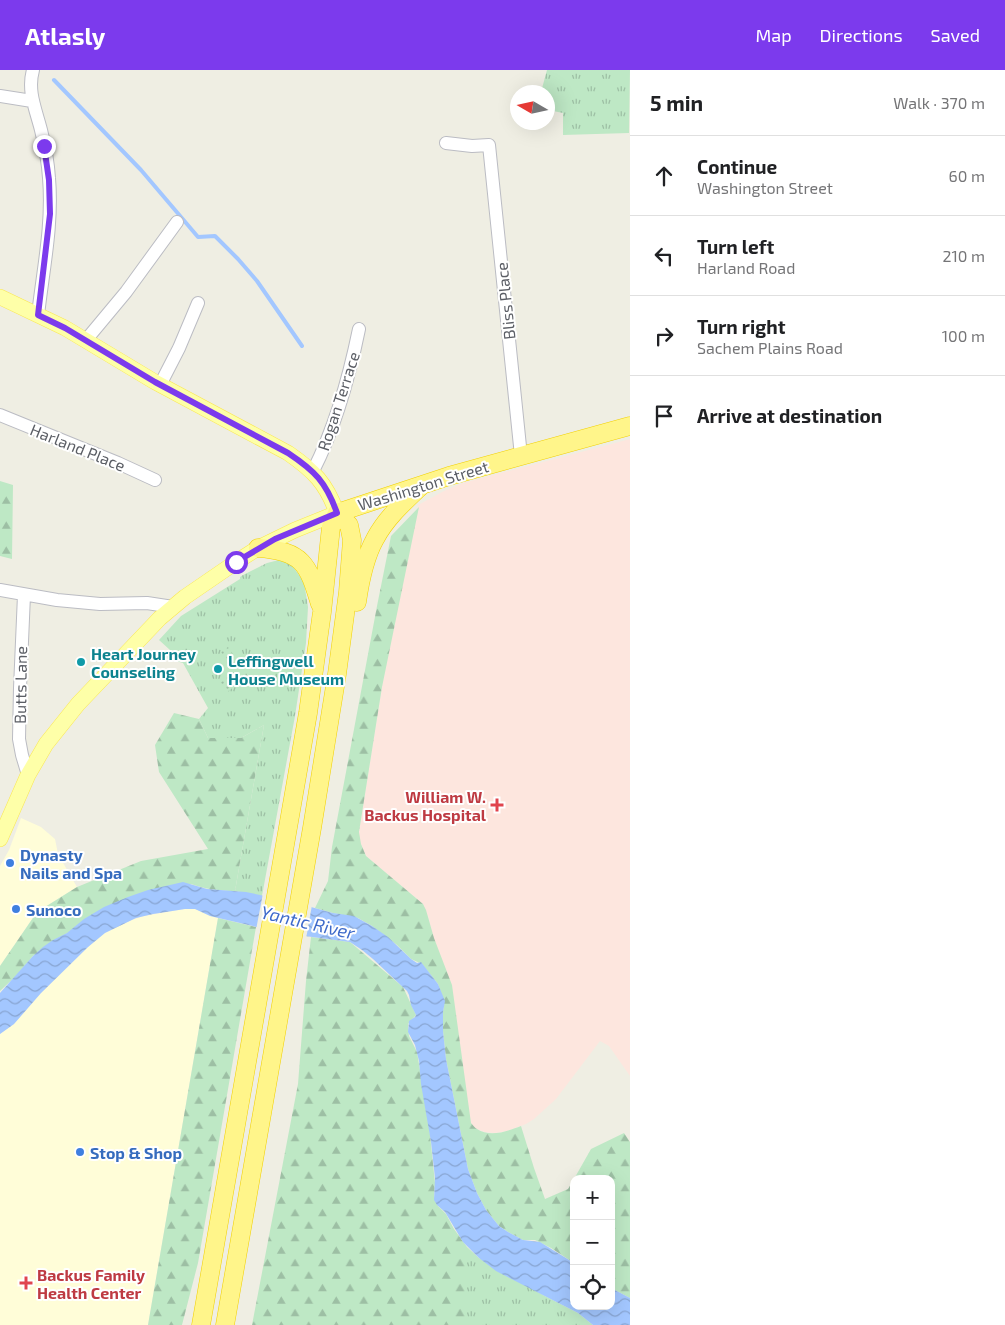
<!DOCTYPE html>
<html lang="en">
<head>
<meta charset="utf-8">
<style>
  body { margin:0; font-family:"Exo 2",sans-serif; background:#f6f6f6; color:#202124 }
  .controls { position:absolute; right:15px; bottom:15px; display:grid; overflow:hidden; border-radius:10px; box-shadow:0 5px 20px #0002 }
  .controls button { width:45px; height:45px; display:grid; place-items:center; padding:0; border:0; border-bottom:1px solid #e0e0e0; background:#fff; color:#202124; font:25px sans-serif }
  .compass { position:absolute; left:510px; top:15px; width:45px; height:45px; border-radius:50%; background:#fff; box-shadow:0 5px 20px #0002; rotate:279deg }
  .stop { position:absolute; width:15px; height:15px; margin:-11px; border:4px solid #7c3aed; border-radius:50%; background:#fff }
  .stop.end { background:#7c3aed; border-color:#fff; box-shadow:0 1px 5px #0008 }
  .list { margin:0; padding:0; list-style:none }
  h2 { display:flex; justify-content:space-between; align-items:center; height:65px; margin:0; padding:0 20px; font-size:21px }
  h2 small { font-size:16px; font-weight:400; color:#757577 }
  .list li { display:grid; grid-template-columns:32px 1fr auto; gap:15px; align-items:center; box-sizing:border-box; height:80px; padding:0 20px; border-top:1px solid #e0e0e0 }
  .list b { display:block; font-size:19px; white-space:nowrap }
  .list p { margin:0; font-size:16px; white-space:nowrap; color:#757577 }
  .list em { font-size:16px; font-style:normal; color:#757577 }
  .icon { flex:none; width:28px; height:28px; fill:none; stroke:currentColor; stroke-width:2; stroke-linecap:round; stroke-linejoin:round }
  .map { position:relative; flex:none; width:630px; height:1255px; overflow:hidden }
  header { display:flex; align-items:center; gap:30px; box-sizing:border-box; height:70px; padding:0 25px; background:#7c3aed; color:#fff }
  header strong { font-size:24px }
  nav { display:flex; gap:28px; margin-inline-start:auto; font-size:18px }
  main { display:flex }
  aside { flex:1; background:#fff }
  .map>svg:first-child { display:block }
  .commercial { fill:#fffdd8 }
  .medical { fill:#fde6de }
  .grass { fill:url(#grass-tufts) }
  .forest { fill:url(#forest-firs) }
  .garden { fill:url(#garden-dots) }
  .water { fill:url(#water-waves) }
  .pier { fill:#efeee3 }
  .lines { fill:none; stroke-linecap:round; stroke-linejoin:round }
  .stream { stroke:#a3c7ff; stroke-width:4 }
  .minor-casing { stroke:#bbbcc3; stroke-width:14 }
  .major-casing { stroke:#fae751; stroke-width:16 }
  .highway-casing { stroke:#f2d000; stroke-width:19 }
  .minor { stroke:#fff; stroke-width:12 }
  .major { stroke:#feffa8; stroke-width:15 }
  .highway { stroke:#fff58a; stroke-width:18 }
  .route { stroke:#7c3aed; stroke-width:6 }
  .culture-dot { fill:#0f9aa8; stroke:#fff; stroke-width:2 }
  .health-dot { fill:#e0444e; stroke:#fff; stroke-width:2 }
  .shop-dot { fill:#3f7fe0; stroke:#fff; stroke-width:2 }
  .labels { text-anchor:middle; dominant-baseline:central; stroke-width:4; stroke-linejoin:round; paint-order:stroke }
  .street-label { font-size:16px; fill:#5b5e65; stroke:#fff }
  .culture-label { font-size:16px; font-weight:bold; fill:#0d838f; stroke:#fff; text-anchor:start }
  .health-label { font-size:16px; font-weight:bold; fill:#be3a42; stroke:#fff; text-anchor:end }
  .shop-label { font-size:16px; font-weight:bold; fill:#366cbe; stroke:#fff; text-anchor:start }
  .water-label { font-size:18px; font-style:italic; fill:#3e6aca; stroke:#fff }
</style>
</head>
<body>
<header>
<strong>Atlasly</strong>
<nav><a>Map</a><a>Directions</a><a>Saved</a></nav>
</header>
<main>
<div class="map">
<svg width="630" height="1255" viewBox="0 0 630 1255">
  <defs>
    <pattern id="grass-tufts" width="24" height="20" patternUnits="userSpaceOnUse" patternTransform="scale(1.25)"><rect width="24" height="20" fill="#bee8c5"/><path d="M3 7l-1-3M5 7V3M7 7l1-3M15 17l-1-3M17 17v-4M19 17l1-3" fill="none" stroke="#9dbfa4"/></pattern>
    <pattern id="forest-firs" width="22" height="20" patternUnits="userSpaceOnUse" patternTransform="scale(1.25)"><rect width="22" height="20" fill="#bee8c5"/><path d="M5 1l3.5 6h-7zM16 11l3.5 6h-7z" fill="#9dbfa4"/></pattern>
    <pattern id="garden-dots" width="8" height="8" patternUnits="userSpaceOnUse" patternTransform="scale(1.25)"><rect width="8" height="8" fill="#bee8c5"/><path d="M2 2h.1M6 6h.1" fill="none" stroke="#9dbfa4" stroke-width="1.8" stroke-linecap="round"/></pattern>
    <pattern id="water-waves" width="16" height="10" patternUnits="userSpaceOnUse" patternTransform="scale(1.25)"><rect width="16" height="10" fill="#a3c7ff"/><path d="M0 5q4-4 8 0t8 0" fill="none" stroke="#88a5d2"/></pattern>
  </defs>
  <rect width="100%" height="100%" fill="#efeee3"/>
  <!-- commercial -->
  <path class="commercial" d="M21,748L41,757L55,769L58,784L77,817L37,842L0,896V796L9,780Z
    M184,839H195L218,848L148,1255H0V964L14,954L41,923L88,877L104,863L129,851L144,846Z"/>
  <!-- medical -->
  <path class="medical" d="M630,369V1006L609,976L600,971L556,1029L534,1049L526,1054L507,1061L495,1063L485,1062L474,1058L471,1053L429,849L423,834L366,786L361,774L359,769V762L382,617L418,435L444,421L463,413Z"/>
  <!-- grass -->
  <path class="grass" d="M547,0H630L629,63L563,65V43L548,40V22H541Z
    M279,490L289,491L304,512L308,537L306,573L295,646L262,826L235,821L264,655L241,668H208L199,649L208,638L183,593L165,588L170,580L159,570L181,546L240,509V507L243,505L267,493Z
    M467,1177L479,1188L543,1225L578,1243L593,1255H467Z"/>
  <!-- forest -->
  <path class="forest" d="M0,411L13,415L12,489L0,486Z
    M419,437L382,617L359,762L361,774L366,786L423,834L426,840L434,868L452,915L471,1053C473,1055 475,1058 477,1059C490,1068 508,1061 521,1056L534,1098L545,1129L568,1119L574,1109V1193L551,1178L535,1170H523L508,1162L499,1156L486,1140L477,1123L468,1099L446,989L443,961V942L444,934L438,914L422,894L411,889L397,875L372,856L358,848L333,843L315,838L328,811L332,777L377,536L391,466Z
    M174,643L199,649L208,668H241L264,655L235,821C220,821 205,819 191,814L72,860L33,886L17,905L0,921V896L37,842L77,817L141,791L208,779L159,702L155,675Z
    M218,848L256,857L198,1193L182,1255H148Z
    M311,867L350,872L403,917L416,945L408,954L409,966L417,982L429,1055L435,1113L434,1126L438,1136L446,1144L454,1159L467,1177V1255H252L298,1014L306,911Z
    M624,1063L630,1072V1228L611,1218V1109H574L591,1079Z"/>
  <!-- garden -->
  <path class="garden" d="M228,577L242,597L236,602L242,611L227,622L220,613L235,601L221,582Z"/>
  <!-- water -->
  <path class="water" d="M183,812L207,819L246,822L289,831L333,843L354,846L372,856L388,867L411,889L417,893L421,892L438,914L445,931L443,942V961L446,989L468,1099L477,1123L486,1140L499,1156L508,1162L523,1170L540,1172L574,1193V1236H611V1218L630,1228V1255H593L578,1243L496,1201L479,1188L463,1172L445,1142L437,1135L434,1130L435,1108L431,1072L421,1014L419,991L415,975L408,962L409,951L415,947L416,945L411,935L409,925L407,921L373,889L362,880L350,872L282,863L210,846L195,839H185L153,844L136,848L105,863L88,877L41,923L14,954L0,964V923L33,886L43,877L53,870L67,863L84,849L104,837L128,827L148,820Z"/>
  <!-- pier -->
  <path class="pier" d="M263,823L290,829L312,835L306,869L256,860Z"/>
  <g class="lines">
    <!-- stream -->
    <path class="stream" d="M54,10L141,100L198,167L215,166L238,189L257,211L302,276"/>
    <!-- minor casing -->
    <g class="minor-casing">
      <path id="minor" d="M33,0C27,21 36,40 41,60C45,76 48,92 49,108C53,154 43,200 38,245
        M0,26L32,31
        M446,73L472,76L489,75L521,386
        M86,270L126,222L177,152
        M160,315L179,278L198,233
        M0,345L118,393L155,410
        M313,401C336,356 349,308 359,259
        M0,520L57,530L100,534L147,533L173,537
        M24,525L20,618L19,669L22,685L28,705"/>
    </g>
    <!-- major casing -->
    <g class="major-casing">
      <path id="major" d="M0,227L65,258L155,312L288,383C314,401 326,413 337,443L295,460L258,478L236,492L185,527L160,548L78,634L46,674L28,705L0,769"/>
    </g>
    <!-- highway casing -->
    <g class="highway-casing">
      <path id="highway" d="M337,443L449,406L630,356
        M258,478C303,481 308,494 320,534
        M357,532C360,511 365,487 375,469C386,448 404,432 421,416
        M201,1255L308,643L322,542L331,457L337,443
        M225,1255L312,758L337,604L348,522L352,470L349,455L337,443"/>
    </g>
    <!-- minor -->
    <use href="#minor" class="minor"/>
    <!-- major -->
    <use href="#major" class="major"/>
    <!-- highway -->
    <use href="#highway" class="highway"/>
  </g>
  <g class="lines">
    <!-- route -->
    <path class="route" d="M44,76L49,110L50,144L38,245L65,258L155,312L288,383C315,401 326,412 337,443L275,469L236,492"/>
  </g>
  <!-- markers -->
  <g class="culture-dot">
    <circle cx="81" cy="592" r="5"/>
    <circle cx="218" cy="599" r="5"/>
  </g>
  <g class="health-dot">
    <path d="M494.5 727.5h5v5h5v5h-5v5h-5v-5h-5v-5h5z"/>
    <path d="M23.5 1205.5h5v5h5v5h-5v5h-5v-5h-5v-5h5z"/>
  </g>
  <g class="shop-dot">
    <circle cx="10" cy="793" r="5"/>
    <circle cx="16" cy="839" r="5"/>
    <circle cx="80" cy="1082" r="5"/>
  </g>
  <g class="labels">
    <!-- street labels -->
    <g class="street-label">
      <text transform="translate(505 231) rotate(-96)">Bliss Place</text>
      <text transform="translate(338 331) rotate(-72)">Rogan Terrace</text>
      <text transform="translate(78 377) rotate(22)">Harland Place</text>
      <text transform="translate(423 415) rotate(-17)">Washington Street</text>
      <text transform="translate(20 615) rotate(-89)">Butts Lane</text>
    </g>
    <!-- culture labels -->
    <g class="culture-label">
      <text x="91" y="583">Heart Journey<tspan x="91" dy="18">Counseling</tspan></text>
      <text x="228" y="590">Leffingwell<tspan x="228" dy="18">House Museum</tspan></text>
    </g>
    <!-- health labels -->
    <g class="health-label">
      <text x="486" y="726">William W.<tspan x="486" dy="18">Backus Hospital</tspan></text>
      <text x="37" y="1204" text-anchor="start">Backus Family<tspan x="37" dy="18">Health Center</tspan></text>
    </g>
    <!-- shop labels -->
    <g class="shop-label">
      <text x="20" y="784">Dynasty<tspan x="20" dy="18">Nails and Spa</tspan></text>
      <text x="26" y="839">Sunoco</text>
      <text x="90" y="1082">Stop &amp; Shop</text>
    </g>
    <!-- water labels -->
    <g class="water-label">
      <text transform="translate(308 852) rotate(13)">Yantic River</text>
    </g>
  </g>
</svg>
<div class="controls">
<button>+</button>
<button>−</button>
<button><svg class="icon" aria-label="locate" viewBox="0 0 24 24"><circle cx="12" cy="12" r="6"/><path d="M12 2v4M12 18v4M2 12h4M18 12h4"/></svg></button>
</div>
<svg class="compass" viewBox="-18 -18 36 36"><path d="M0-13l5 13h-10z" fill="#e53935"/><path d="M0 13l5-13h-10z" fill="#757577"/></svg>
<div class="stop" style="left:236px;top:492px"></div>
<div class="stop end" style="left:44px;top:76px"></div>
</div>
<aside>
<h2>5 min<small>Walk · 370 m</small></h2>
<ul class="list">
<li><svg class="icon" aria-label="ahead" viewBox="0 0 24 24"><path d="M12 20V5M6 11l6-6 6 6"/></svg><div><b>Continue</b><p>Washington Street</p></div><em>60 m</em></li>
<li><svg class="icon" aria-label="left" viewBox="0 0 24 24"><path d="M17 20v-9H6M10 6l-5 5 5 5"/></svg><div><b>Turn left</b><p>Harland Road</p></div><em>210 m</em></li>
<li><svg class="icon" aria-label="right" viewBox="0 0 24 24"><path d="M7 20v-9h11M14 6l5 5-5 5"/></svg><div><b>Turn right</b><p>Sachem Plains Road</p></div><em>100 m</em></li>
<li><svg class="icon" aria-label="arrive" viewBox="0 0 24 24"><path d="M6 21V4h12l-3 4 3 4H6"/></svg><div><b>Arrive at destination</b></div></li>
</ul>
</aside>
</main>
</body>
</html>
